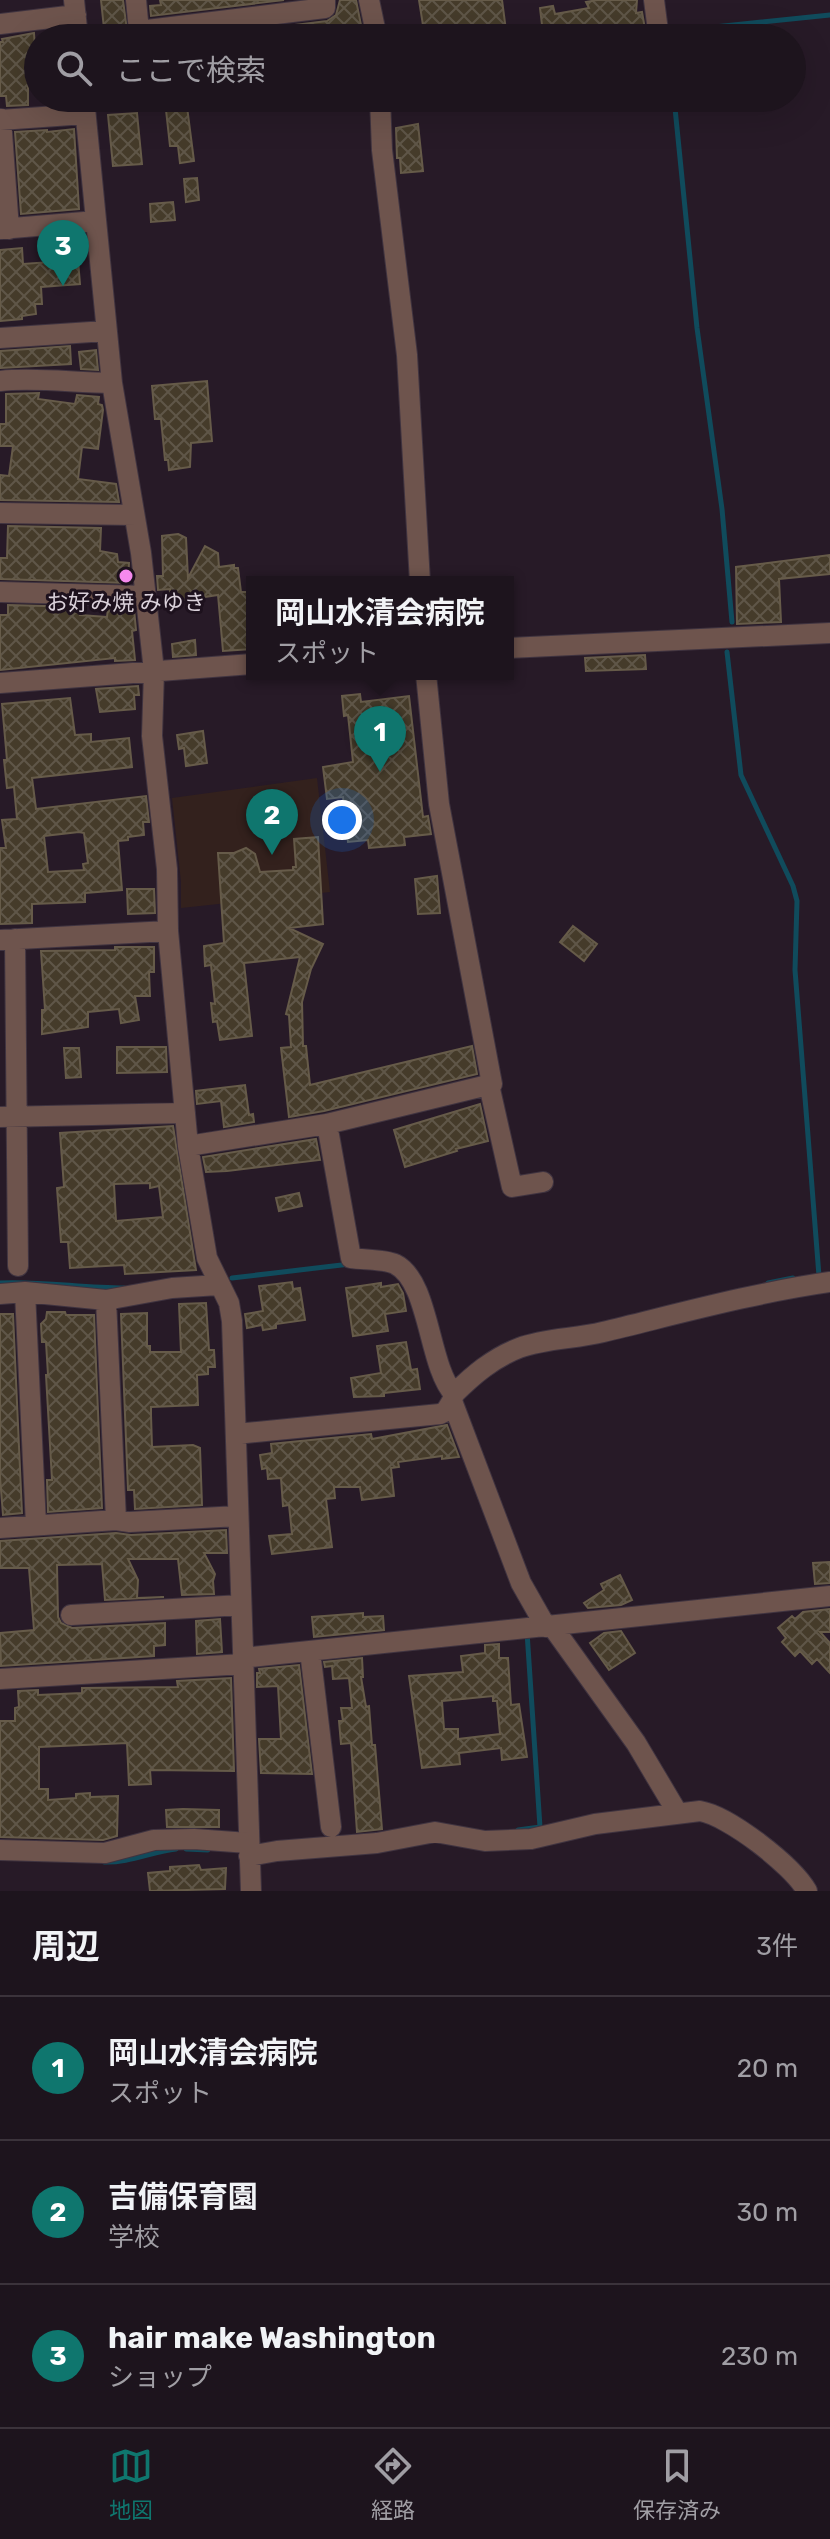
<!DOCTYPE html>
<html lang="ja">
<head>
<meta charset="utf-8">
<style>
  body { margin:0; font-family:Rubik,"Noto Sans JP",sans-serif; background:#2a212a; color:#f1f3f6 }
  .you { position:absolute; left:342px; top:820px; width:28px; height:28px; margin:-20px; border:6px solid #fff; border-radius:50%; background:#1a73e8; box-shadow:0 0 0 12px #1a73e833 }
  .badge { display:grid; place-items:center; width:52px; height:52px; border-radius:50%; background:#0f766e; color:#fff; font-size:26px; font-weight:700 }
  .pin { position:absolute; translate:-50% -66px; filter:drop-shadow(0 2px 4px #0008) }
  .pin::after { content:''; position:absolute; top:42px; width:28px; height:24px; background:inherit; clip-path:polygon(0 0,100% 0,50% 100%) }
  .popup { position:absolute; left:246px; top:576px; width:268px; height:104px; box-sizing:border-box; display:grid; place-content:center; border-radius:0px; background:#1d141d; filter:drop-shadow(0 2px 6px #0005); font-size:26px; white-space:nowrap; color:#a09ea4 }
  .popup b { font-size:30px; color:#f1f3f6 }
  .popup::after { content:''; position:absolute; left:50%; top:100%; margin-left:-16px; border:16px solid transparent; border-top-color:#1d141d }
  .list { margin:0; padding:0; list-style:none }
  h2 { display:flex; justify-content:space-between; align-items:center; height:104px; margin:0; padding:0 32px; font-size:34px }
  h2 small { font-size:26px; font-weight:400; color:#a09ea4 }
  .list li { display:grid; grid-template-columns:52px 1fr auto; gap:24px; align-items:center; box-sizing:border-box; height:144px; padding:0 32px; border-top:2px solid #3b333b }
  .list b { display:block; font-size:30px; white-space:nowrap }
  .list p { margin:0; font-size:26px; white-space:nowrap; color:#a09ea4 }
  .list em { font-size:26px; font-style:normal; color:#a09ea4 }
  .icon { flex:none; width:44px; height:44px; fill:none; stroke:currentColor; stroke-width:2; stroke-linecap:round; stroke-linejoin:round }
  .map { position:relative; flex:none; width:830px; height:1891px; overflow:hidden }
  .search { position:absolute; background:#1d141d; box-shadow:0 8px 32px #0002; left:24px; right:24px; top:24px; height:88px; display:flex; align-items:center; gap:20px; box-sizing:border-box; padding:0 28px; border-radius:44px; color:#a09ea4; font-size:30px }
  .sheet { height:536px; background:#1d141d }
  nav { display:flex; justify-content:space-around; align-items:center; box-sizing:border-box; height:112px; border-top:2px solid #3b333b; background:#1d141d; font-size:22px; color:#a09ea4 }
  nav a { display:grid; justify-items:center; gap:4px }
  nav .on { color:#0f766e }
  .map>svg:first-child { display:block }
  .education { fill:#33211d }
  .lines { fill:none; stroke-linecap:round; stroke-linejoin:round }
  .stream { stroke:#104b5c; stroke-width:5 }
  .building { fill:url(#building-cross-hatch); stroke:#665b49; stroke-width:2; fill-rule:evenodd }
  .minor-casing { stroke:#403440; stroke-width:22 }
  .minor { stroke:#6e544d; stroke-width:20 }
  .poi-dot { fill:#f689ee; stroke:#1d111d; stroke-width:3 }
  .labels { text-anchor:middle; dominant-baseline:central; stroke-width:6; stroke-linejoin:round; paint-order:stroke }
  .poi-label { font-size:22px; fill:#dad1da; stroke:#1d111d }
</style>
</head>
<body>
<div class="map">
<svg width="830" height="1891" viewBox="0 0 830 1891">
  <defs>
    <pattern id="building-cross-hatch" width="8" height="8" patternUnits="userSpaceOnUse" patternTransform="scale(2)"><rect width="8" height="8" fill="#453b2a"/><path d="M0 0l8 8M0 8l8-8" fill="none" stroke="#5f5648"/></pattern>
  </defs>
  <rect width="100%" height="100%" fill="#271a27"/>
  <!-- education -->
  <path class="education" d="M317,778L330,892L181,908V882L172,798Z"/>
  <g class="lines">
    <!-- stream -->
    <path class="stream" d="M588,38L619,37L830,15
      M674,98L697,328L722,509L732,622
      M727,652L741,775L793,886L797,901L795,970L819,1276
      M232,1278L350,1264
      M0,1283C41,1281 82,1288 124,1288
      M768,1283L793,1278
      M527,1632L540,1827
      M518,1830L540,1827
      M186,1849L208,1850
      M104,1862C128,1863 152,1852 176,1849"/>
  </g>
  <!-- building -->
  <path class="building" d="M101,0H123L128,38H105Z
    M160,0H284L151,16L150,6L161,5Z
    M340,0H356L363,35L348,38H188L327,21L336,15Z
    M419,0H502L507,38H425Z
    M597,0H637L636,13L642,12L645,29L612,34V30L565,38H511V30L542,25L540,8L553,6L555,14L589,8L586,2Z
    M34,33L37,81L28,82V105L7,106L6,96H0V42H3L2,39Z
    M186,99L194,161L180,163L178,146H170L165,101Z
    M137,113L142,164L113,166L108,115Z
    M418,124L423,171L401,173L400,158H397L396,128Z
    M74,129L79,209L21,214L15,132L47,130V132Z
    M197,178L199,200L186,202L184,179Z
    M173,202L175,220L151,222L150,204Z
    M22,248L23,264L78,260L80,284L41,287L42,304H35L36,314L22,316V319L0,321V250Z
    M70,346L71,364L0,368V351Z
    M96,350L98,370L81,369L79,352Z
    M207,381L212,441L191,443L190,467L169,470L168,460H165L161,419H155L152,386Z
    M39,393L38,399L75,404L77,395L99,397L98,404L102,405L103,410L98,449L82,447L78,479L116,484L119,502L0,500V475L9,476L13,446H0V424H6V394Z
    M8,526L101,528L100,551L117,554L118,562L129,563L128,583L0,579V558H7Z
    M178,534L186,538L188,578L205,546L218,553L219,567L234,565V568H238L241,592H252V649L223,651L218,595L171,602L170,589L158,590L157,576H163L162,536Z
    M830,555V574L779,579L781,622L737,624L736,567Z
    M8,605L81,607L80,615L107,617L108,608L134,609L136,630L132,631L135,660L115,661V658L0,670V615H8Z
    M195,640L196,655L173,657L172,644Z
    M645,655L646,669L586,671L585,658Z
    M138,686L139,695H134L135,709L100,712L96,689Z
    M360,694L361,702L409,696L423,817L428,816L431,834L404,837L405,845L369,848L368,840L348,842L343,797L327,799L323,767L353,762L348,715L344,716L342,696Z
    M70,698L75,735L91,734V742L129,738L132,767L32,778L36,809L146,796L149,822H143L144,835L128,837V840L118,841L122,890L85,893V902L32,904V923L0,924V848H6L2,820L17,819L14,787L7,788L4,760H7L2,704ZM79,832L84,833L88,863L83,864L84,870L48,872L44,836Z
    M203,731L207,763L186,766L184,748L179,749L177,735Z
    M318,837L323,924L289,928L323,944L311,969L302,1002L303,1046H306L310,1085L472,1046L477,1074L324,1111L289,1117L281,1048L291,1047L289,1015L286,1014L300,957L244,963L252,1036L220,1040L217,1021L213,1022L211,1003L215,1004L211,965L205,966L204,946L224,943L218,853H234L246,848L255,854L260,872L293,870V867H296L294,839Z
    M437,876L440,913L418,914L415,879Z
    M127,889H154L155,913L128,914Z
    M573,926L597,944L584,961L560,942Z
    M115,947H154V972H149L150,996H135L139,1020L121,1023L119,1009L88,1012V1027L42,1034V1010H45L41,951L115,950Z
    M117,1047H166L167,1072L117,1073Z
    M64,1048H79L81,1077L66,1078Z
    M245,1085L249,1115L253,1114L254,1122L224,1127L221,1101L197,1104L196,1091Z
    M480,1104L488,1141L456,1149L457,1151L405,1167L394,1130Z
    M173,1126L196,1270L125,1274L124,1265L70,1268L68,1242H61L57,1188L64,1187L60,1133ZM150,1183V1188L159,1186L163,1217L116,1221L114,1184Z
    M316,1139L320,1160L227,1171L206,1172L203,1157Z
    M299,1193L302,1206L279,1211L276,1198Z
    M292,1282L293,1289L300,1288L305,1320L276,1324V1328L263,1330L262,1325L247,1328L245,1314L263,1311L259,1286Z
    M381,1283V1287L398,1284L403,1293L406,1311L385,1314L388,1331L353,1336L346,1288Z
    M206,1303L209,1350H214L215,1367H208V1374L197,1375L198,1405L151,1407V1415L152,1447L193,1445L200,1448L202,1505L135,1509L134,1490H128L121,1314L147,1313V1346H150V1352H181L179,1304Z
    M47,1312H65L66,1315H94L102,1508L48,1512L47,1480H52L46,1375H48L46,1342H42L41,1324L46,1319Z
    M0,1314H13L22,1513L3,1515L0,1477Z
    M406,1342L411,1370L417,1369L420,1389L384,1393V1396L354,1397L351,1378L381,1373L377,1346Z
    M447,1425L459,1457L442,1459V1456L398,1462L399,1467L391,1468L394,1496L362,1500L360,1487H334L335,1498L326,1499L332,1547L272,1554L269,1536L292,1534L289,1505L283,1506L281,1478L268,1479L267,1468L262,1469L260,1455L272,1453L271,1444L371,1434L372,1439Z
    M226,1530L227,1553H204L215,1574L213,1581L214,1594L182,1595L178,1559H128L138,1580L137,1598L164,1597L105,1600L102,1564L57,1565L58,1617L61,1623L72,1628L165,1623V1645L154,1646V1656L1,1666L0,1633L34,1630L29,1568H0V1541L116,1533L131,1535Z
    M830,1562V1583L815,1584L813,1563Z
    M620,1575L632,1600L621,1605L588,1608L584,1603L604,1590L601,1584Z
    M830,1609V1632H820L830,1643V1673L817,1659L812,1664L800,1651L795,1656L782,1642L786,1638L778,1628L792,1616L795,1619L803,1612Z
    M363,1613V1617L383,1616L384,1630L314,1637L312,1617Z
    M220,1619L222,1652L197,1654L196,1621Z
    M621,1631L635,1653L609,1670L590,1643L604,1633Z
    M499,1644V1658H508L511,1705L519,1704L527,1757L502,1760L501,1748L459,1753L460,1764L422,1768L409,1676L463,1672L461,1656L485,1653V1645ZM493,1696V1701H497L500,1734L458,1739V1729H444L442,1701Z
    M362,1658L363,1677H361L366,1707L369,1706L372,1745H375L382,1829L357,1832L351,1743L341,1744L339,1721H343L341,1708H352L349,1678L333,1679L332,1666L325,1667L324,1662Z
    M299,1665L312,1774L261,1773L259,1739H281L278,1686L257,1687V1673H260L259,1669Z
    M231,1678L234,1771L150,1770L151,1784L129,1785L127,1743L39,1747V1789H48V1800L76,1798V1794L90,1793V1797L118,1796L117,1836L103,1840L0,1837V1721H15V1708L19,1707L18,1691L38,1690V1695L82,1693V1688L178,1687L177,1681Z
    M183,1809L219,1810V1827H167L166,1810Z
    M199,1865L201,1870L226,1868L225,1889L150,1891L148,1873L170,1871V1867Z"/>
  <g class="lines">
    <!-- minor casing -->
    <g class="minor-casing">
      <path id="minor" d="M74,0L78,38
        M136,0L139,31L325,8V0
        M369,0L377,38
        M654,0L658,31
        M0,24L76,15
        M84,98L112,383L141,553L154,671L152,736L167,869L168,931L188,1146L207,1258L229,1303L232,1321L251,1891
        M380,98L382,150L407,355L420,582
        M1,119L9,229
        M0,120L85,114
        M0,229L96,221
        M0,338L106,331
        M0,381C35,377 75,383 112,383
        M0,513L134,515
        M0,592L145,596
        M508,648L830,633
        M0,683L252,664
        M15,939L18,1266
        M0,940L168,931
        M489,1085L512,1187L543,1182
        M0,1117L185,1113
        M327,1124L351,1258C364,1260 384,1259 395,1264C430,1281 428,1366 454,1394L452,1401L521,1583L546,1627
        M188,1146L327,1124L492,1084L439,804L426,674
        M25,1292L36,1525
        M0,1294L25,1292L106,1300L116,1520L0,1528
        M106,1300L172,1288L218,1285
        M454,1394C473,1375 493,1358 519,1348C546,1338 575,1339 603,1332C678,1314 753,1293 830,1282
        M236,1434L440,1414L446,1411L452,1401
        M116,1520L130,1522L238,1516
        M71,1615L241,1605
        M552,1626L636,1743L677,1812
        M310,1651L331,1827
        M242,1658L830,1596
        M0,1679L243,1664
        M0,1850L105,1853L154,1840L194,1839L248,1843
        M249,1856L277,1851L377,1843L435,1832L485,1841L531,1839L595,1824L700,1811C729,1816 792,1865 807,1891"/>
    </g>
    <!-- minor -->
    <use href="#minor" class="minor"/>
  </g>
  <!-- markers -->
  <circle class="poi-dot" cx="126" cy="576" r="8"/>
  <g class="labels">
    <!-- poi labels -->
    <g class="poi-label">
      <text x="126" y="602">お好み焼 みゆき</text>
    </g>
  </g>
</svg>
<div class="you"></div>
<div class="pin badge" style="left:380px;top:772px">1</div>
<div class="popup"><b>岡山水清会病院</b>スポット</div>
<div class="pin badge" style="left:272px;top:855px">2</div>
<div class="pin badge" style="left:63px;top:286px">3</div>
<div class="search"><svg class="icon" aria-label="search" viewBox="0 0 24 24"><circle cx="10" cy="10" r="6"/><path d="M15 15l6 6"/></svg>ここで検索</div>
</div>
<section class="sheet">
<h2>周辺<small>3件</small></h2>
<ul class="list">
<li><span class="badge">1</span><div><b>岡山水清会病院</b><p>スポット</p></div><em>20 m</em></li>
<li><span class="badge">2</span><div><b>吉備保育園</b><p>学校</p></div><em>30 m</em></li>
<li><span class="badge">3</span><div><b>hair make Washington</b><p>ショップ</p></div><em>230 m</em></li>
</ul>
</section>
<nav>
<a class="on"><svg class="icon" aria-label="map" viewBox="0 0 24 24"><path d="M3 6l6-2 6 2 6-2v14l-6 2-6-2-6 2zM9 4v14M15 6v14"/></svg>地図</a>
<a><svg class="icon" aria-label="directions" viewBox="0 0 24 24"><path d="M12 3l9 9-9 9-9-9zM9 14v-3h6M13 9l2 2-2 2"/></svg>経路</a>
<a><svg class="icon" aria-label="saved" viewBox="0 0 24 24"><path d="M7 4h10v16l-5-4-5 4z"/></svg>保存済み</a>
</nav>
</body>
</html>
